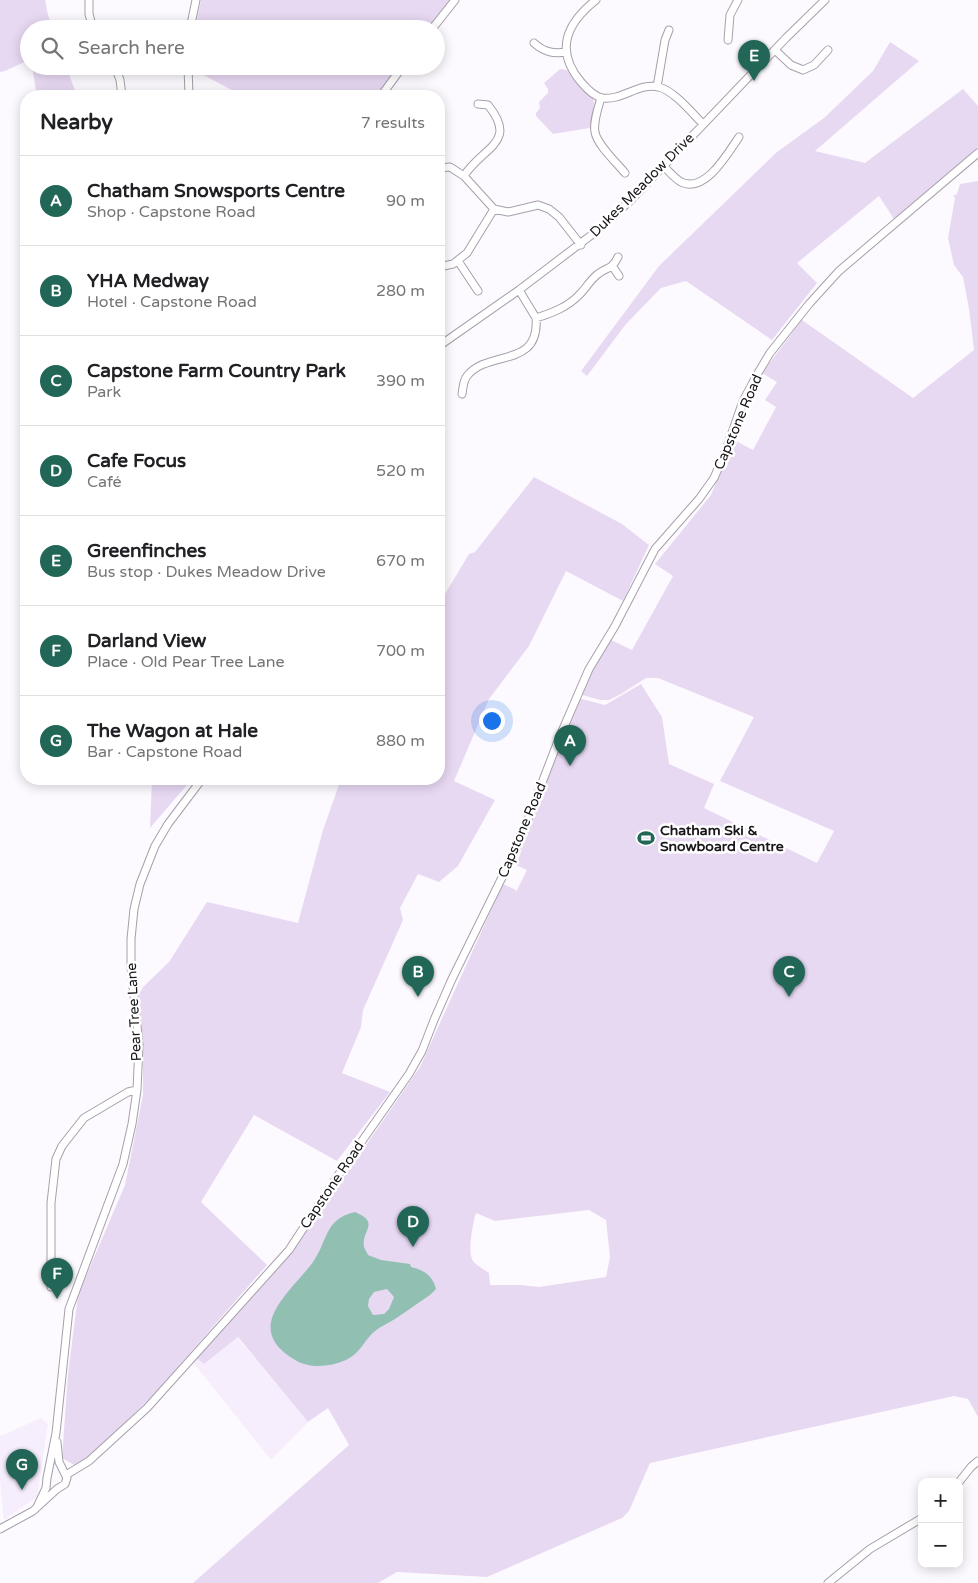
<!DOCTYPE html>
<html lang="en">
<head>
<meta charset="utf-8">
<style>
  body { margin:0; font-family:"Varela Round",sans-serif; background:#f6f6f6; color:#202124 }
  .controls { position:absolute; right:15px; bottom:15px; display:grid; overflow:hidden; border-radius:10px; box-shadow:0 2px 12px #0003 }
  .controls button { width:45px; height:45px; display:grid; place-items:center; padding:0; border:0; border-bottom:1px solid #e0e0e0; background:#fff; color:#202124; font:25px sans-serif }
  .you { position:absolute; left:491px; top:720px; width:18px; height:18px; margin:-12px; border:4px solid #fff; border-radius:50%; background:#1a73e8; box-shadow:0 0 0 8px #1a73e833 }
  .badge { display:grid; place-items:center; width:32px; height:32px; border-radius:50%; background:#216657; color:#fff; font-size:16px; font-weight:700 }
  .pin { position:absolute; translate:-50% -41px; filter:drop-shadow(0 1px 2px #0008) }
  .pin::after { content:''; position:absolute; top:26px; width:18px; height:15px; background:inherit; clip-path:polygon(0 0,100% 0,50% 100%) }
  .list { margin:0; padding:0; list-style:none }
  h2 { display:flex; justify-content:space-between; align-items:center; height:65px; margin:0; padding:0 20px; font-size:21px }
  h2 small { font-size:16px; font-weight:400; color:#757577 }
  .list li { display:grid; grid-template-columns:32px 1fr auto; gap:15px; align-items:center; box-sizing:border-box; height:90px; padding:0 20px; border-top:1px solid #e0e0e0 }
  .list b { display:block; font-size:19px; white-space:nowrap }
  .list p { margin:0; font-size:16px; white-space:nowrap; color:#757577 }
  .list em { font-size:16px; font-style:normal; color:#757577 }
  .icon { flex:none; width:28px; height:28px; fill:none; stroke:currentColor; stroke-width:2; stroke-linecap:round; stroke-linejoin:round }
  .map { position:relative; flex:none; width:978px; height:1583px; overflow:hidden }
  .search { position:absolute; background:#fff; box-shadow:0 2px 12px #0003; left:20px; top:20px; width:425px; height:55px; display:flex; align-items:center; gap:12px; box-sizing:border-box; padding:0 18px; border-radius:28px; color:#757577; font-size:19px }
  .panel { position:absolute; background:#fff; box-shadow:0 2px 12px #0003; left:20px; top:90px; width:425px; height:695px; border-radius:20px }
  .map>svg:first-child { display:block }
  .built { fill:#f7eefd }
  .green { fill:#e8d9f3; fill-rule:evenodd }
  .water { fill:#91c0b3; fill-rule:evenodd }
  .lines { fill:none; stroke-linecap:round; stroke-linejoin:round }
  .minor-casing { stroke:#a69faa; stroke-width:9 }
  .minor { stroke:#fff; stroke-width:7 }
  .labels { text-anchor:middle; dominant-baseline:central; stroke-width:5; stroke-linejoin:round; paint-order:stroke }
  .street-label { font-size:14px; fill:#19161a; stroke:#fff }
  .poi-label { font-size:14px; font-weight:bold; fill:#19161a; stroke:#fff; text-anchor:start }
</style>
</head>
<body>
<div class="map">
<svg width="978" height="1583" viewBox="0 0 978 1583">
  <rect width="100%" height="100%" fill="#fdfaff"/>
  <!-- built -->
  <path class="built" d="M237,1337L308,1422L271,1460L192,1361L195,1357L204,1364Z
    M41,1418L48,1424L37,1497L4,1520L0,1481V1436Z"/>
  <!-- green -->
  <path class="green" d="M0,0H45L48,15L53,29H29V60L5,71L0,72Z
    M201,0H450L428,29H195Z
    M890,42L919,61L815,151L865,163L963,89L978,106V150L894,219L879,196L797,263L817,283L772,340L686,281L661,288L626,324L587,376L581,371L659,266L777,152L824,118L873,71Z
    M32,66H66L77,96H37Z
    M192,66H401L378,96H243L192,69Z
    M560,69L567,70L582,90L593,98L594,103L590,128L553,134L536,116V113L540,108L539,102L548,93V89L544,83Z
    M978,181V1417L968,1399L954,1396L650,1463L629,1511L622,1518L487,1577L397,1572L378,1583H193L349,1445L328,1408L308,1422L238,1337L204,1364L195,1357L292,1252L420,1067L503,884L516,890V892L527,870L516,865L578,698L605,705L641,684L662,717L669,764L714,784L704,808L817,863L834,831L720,781L754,717L658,678H646L621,694L609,700H600L579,694L609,639L632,650L673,576L655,564L711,495L734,440L753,450L776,407L765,400L777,382L762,373L802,320L913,398L974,350L969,309L963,277L954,265L948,238L955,198L953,196L957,194L960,184ZM589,1210L606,1220L610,1257L606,1277L539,1287L521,1285H490L489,1273C485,1270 477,1266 473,1261C467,1252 473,1223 476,1213L495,1221Z
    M534,477L622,524L649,545L623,601L566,571L529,646L489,699L454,781L495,800L458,866L439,882L418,874L400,908L403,920L363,1010L361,1027L342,1073L390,1092L337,1161L254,1115L201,1202L267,1265L156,1392L92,1456L74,1465L62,1458L68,1374L78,1295L125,1185L143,1095V1044L139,994L143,987L169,962L207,902L298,923L323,830L341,779H439V604L469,554L475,552Z
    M152,779H192L150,828Z"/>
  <!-- water -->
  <path class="water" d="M355,1212C381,1223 361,1230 364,1247C365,1250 367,1252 368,1255L381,1260L410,1264L411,1267C424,1270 433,1276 436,1289L430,1295C418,1303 407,1311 395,1319C389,1323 381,1326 375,1331C364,1340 361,1353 346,1360C330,1367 310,1369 295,1360C241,1328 290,1293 313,1262C328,1241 324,1219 355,1212ZM387,1289L394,1297L389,1309L384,1314L373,1315L368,1306L369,1299L374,1292Z"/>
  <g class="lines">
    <!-- minor casing -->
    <g class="minor-casing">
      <path id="minor" d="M89,0V14L93,29
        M596,0C567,23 554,50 581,82C586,88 594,96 602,98C622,101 639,82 659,87C674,91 692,113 703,124
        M190,29L196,0
        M432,29L455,0
        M728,40L730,15L738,0
        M534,43C544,52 553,54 566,52
        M775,50L791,65L803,70L814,65L828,50
        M115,66L120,80L122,96
        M188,66L189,96
        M657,87L665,40L669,30
        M381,96L403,66
        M601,98C598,108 593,122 595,132C597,145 617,163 625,173
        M478,104L488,105C519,143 482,147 464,176L494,209L508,212L538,205L549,209L559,217L581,245
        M663,166C669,171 674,178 681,182C705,194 728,153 739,137
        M439,168L450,167L464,176
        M458,261L478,291
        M439,267L453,264L467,253L494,209
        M613,267L619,276
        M519,290L536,318C552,313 568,307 580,294C586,288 591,279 598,274C608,266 611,271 618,257
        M439,346L519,290L598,230L631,200L786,38L825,0
        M462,394C463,388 463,381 467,376C488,349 540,369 536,318
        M51,1287V1203L56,1159L62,1146L84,1118L128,1092L137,1090
        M66,1475L89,1461L147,1408L289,1250L341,1171L409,1074L422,1051L434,1020L452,979L518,845L560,736L589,669L615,626L655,549L699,499L714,478L726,450L743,401L758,373L770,353L809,304L839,271L978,153
        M959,1482L971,1467L978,1461
        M37,1507L46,1488L47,1478L56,1433L69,1309L123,1164L132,1124L137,1090L139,1045L131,967V939L134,909L140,884L155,846L168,824L202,779
        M0,1529L33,1511L57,1489L65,1484L67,1478L59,1462L57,1442
        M828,1583L870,1549L922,1518"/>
    </g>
    <!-- minor -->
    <use href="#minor" class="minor"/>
  </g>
  <!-- icons -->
  <defs>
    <g id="stadium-bare" transform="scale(1.35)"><path d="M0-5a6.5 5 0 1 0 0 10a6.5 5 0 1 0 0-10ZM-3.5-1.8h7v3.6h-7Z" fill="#216657" stroke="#fff" stroke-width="2.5" paint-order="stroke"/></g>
  </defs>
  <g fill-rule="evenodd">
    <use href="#stadium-bare" x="646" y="838"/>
  </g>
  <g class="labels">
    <!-- street labels -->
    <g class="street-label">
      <text transform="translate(642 185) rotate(-45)">Dukes Meadow Drive</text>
      <text transform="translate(738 422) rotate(-67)">Capstone Road</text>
      <text transform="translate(522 830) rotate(-67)">Capstone Road</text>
      <text transform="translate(134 1012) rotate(-93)">Pear Tree Lane</text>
      <text transform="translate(332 1185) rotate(-56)">Capstone Road</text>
    </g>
    <!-- poi labels -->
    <g class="poi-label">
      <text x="660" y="830">Chatham Ski &amp;<tspan x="660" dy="16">Snowboard Centre</tspan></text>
    </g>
  </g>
</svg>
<div class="controls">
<button>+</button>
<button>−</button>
</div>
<div class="you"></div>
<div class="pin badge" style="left:570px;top:766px">A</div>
<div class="pin badge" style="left:418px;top:997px">B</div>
<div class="pin badge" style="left:789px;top:997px">C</div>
<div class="pin badge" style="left:413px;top:1247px">D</div>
<div class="pin badge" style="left:754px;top:81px">E</div>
<div class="pin badge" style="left:57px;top:1299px">F</div>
<div class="pin badge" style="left:22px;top:1490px">G</div>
<div class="search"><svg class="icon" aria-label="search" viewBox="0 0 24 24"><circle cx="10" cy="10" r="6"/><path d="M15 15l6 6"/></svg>Search here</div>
<section class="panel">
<h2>Nearby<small>7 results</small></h2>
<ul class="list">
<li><span class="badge">A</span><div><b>Chatham Snowsports Centre</b><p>Shop · Capstone Road</p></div><em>90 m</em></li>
<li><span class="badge">B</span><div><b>YHA Medway</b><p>Hotel · Capstone Road</p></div><em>280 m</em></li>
<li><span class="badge">C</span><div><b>Capstone Farm Country Park</b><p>Park</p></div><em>390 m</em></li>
<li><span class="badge">D</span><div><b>Cafe Focus</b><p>Café</p></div><em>520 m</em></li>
<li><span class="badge">E</span><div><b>Greenfinches</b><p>Bus stop · Dukes Meadow Drive</p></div><em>670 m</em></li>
<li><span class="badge">F</span><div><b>Darland View</b><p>Place · Old Pear Tree Lane</p></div><em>700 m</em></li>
<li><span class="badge">G</span><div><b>The Wagon at Hale</b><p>Bar · Capstone Road</p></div><em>880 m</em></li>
</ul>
</section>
</div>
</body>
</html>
